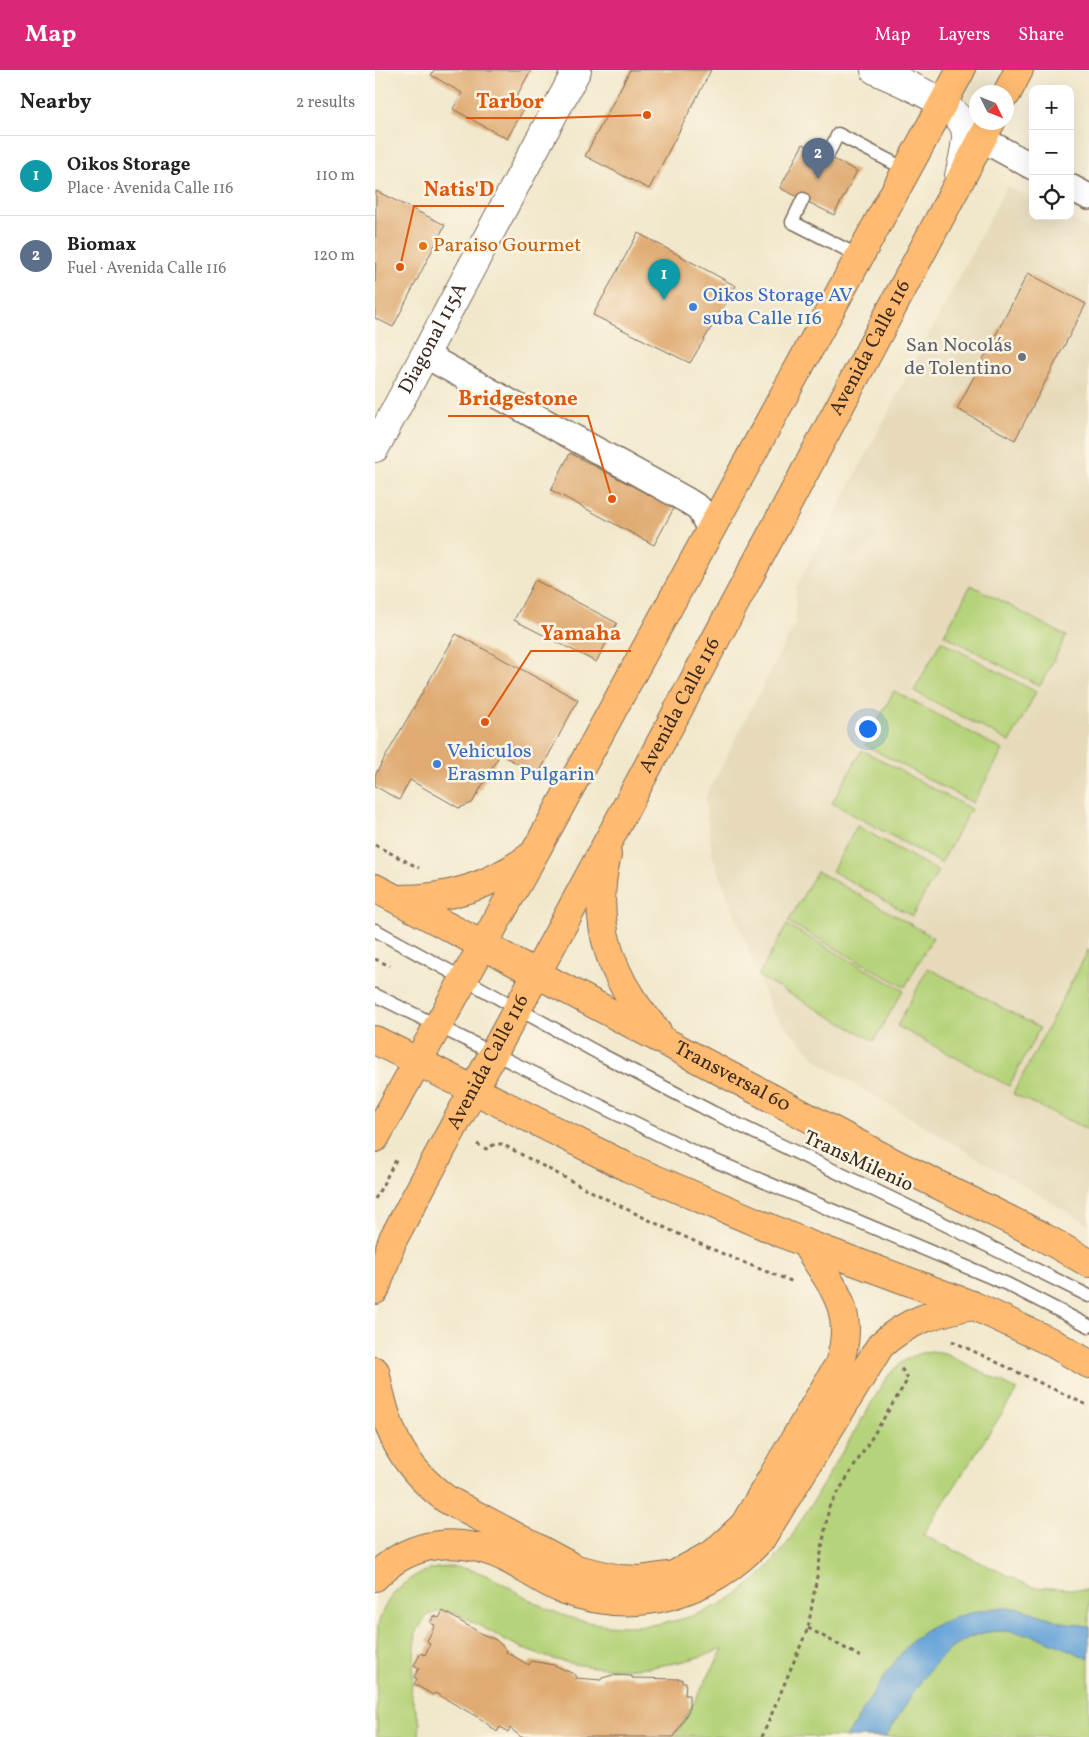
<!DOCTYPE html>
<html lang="en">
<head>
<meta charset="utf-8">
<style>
  body { margin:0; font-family:Vollkorn,serif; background:#f6f6f6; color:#202124 }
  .controls { position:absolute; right:15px; top:15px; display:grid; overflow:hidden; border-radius:10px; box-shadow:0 5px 20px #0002 }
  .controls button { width:45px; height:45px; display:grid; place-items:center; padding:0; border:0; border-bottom:1px solid #e0e0e0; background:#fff; color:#202124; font:25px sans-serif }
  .compass { position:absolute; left:594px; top:15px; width:45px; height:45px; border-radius:50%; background:#fff; box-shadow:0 5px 20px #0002; rotate:133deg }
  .you { position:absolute; left:492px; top:658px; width:18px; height:18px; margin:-12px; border:4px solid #fff; border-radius:50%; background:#1a73e8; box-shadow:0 0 0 8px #1a73e833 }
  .badge { display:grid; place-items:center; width:32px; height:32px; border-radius:50%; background:#db2777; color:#fff; font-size:16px; font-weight:700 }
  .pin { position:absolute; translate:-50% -41px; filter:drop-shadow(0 1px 2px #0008) }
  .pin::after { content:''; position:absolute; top:26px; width:18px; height:15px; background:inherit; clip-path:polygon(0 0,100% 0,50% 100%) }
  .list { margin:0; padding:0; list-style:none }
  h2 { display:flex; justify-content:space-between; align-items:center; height:65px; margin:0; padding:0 20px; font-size:21px }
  h2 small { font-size:16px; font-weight:400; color:#757577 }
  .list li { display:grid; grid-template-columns:32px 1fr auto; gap:15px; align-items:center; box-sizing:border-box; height:80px; padding:0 20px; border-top:1px solid #e0e0e0 }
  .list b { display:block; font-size:19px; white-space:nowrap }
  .list p { margin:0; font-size:16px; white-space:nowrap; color:#757577 }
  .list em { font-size:16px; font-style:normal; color:#757577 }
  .icon { flex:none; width:28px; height:28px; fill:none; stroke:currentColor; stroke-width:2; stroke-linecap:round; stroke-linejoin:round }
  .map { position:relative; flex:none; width:714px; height:1667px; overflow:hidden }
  header { display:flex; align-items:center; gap:30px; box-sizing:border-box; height:70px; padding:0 25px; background:#db2777; color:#fff }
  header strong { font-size:24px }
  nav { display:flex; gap:28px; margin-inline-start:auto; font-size:18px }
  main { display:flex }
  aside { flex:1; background:#fff }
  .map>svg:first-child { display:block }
  .built { fill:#e6daba }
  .green { fill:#b5d37a; stroke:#787e4c }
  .water { fill:#68a4d8; stroke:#52677b }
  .building { fill:#dfab72 }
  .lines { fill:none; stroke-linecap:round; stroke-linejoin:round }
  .service-casing { stroke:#7b6c5b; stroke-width:15 }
  .minor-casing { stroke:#7b6c5b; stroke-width:28 }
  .tertiary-casing { stroke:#7b6c5b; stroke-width:30 }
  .primary-casing { stroke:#7b6c5b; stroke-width:30 }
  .path { stroke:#7b6c5b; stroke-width:3; stroke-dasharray:4 4; stroke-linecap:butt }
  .service { stroke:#fff; stroke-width:12 }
  .minor { stroke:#fff; stroke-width:25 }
  .tertiary { stroke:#fff; stroke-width:28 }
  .primary { stroke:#febb71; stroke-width:28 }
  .food-dot { fill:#e8710a; stroke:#fcf5e5; stroke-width:2 }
  .shop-dot { fill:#3f7fe0; stroke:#fcf5e5; stroke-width:2 }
  .worship-dot { fill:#6b7280; stroke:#fcf5e5; stroke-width:2 }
  .labels { text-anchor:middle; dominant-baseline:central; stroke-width:5; stroke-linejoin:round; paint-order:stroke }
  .food-label { font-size:20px; fill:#c56008; stroke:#fcf5e5; text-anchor:start }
  .shop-label { font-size:20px; fill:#366cbe; stroke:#fcf5e5; text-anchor:start }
  .street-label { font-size:20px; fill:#3b2a1e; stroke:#fcf5e5 }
  .worship-label { font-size:20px; fill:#5b616d; stroke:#fcf5e5; text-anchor:end }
  .leader { fill:none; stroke:#df570d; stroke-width:2 }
  .callout-dot { fill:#df570d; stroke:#fcf5e5; stroke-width:2 }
  .callout-label { font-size:21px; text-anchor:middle; font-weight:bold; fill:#df570d; stroke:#fcf5e5; stroke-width:5; stroke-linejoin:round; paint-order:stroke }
</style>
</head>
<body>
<header>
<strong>Map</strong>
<nav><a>Map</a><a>Layers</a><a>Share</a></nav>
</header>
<main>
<aside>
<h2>Nearby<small>2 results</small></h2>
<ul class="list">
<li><span class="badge" style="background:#0f9aa8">1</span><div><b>Oikos Storage</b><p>Place · Avenida Calle 116</p></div><em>110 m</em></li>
<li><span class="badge" style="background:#5c6f8a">2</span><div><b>Biomax</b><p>Fuel · Avenida Calle 116</p></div><em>120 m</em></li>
</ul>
</aside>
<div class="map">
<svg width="714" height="1667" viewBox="0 0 714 1667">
  <rect width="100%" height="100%" fill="#fcf5e5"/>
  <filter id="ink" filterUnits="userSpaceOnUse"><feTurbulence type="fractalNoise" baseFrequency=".02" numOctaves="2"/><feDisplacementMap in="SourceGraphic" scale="10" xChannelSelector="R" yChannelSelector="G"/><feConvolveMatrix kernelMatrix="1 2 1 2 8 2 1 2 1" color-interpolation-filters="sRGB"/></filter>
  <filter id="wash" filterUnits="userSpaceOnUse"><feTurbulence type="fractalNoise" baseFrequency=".0096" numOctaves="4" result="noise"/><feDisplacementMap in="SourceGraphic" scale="20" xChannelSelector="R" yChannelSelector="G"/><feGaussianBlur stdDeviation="1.12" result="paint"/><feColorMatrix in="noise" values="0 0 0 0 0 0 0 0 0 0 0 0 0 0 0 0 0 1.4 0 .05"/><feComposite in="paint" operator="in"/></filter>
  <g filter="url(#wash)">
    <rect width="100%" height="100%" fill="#f1e8cc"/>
    <!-- built -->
    <path class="built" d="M632,116L658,129V146H690L714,159V1155L446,994L397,942L338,787L330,728L420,554L421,518Z"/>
    <!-- green -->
    <path class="green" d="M596,515L691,566L665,616L569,565Z
      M566,571L661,622L635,672L539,621Z
      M519,621L628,680L598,733L490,675Z
      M487,680L596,739L566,793L457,733Z
      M482,756L563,801L537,846L457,801Z
      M442,801L558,867L530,917L413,852Z
      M412,855L528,920L499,971L383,906Z
      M714,879V1060L638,1024Z
      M553,898L665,958L634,1016L522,956Z
      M556,1281L570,1283L642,1320L548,1465L657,1517L714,1520V1667H300L348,1579C285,1603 218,1606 154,1581C130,1571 106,1556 83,1544L65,1541L51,1546L41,1563L36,1625L45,1653L44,1667H2C2,1631 0,1594 3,1557C10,1518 48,1491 87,1498C119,1503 146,1527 175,1540C238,1568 320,1559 373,1516C389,1503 402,1487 414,1471L512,1307C524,1292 537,1284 556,1281Z"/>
    <!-- water -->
    <path class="water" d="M619,1538H644L687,1552L714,1556V1589C698,1582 681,1574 664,1568C580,1539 548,1607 511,1667H471C488,1641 522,1581 544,1565C566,1549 593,1543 619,1538Z"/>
    <g id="blocks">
      <!-- building -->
      <path class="building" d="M59,0H156L140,29L151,35L132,69L78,39L87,23L56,5Z
        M255,0H336L274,119L210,86Z
        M428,74L482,101L459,145L405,118Z
        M1,121L70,155L18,257L0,248Z
        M263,163L361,216L315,293L218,245Z
        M653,203L711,234L640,370L582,339Z
        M195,383L299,438L279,475L176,420Z
        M160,510L242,553L221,592L139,550Z
        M81,564L203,630L163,705L125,684L97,733L84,738L35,710L24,730L0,716V705Z
        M68,1541L107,1564L121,1570L132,1580L131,1582L154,1595L156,1591L179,1595L201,1605V1608L226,1610L227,1608L238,1605L257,1606V1608L307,1609V1612H311L310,1625H314V1640L299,1667H146L135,1658L133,1662L125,1657L122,1662L106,1649L60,1623L58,1625L39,1614L42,1609L39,1607L44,1598L39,1595L46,1583L50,1585L55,1574L52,1571L60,1555L55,1553L59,1546L64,1548Z"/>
    </g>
  </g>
  <g filter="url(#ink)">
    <use href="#blocks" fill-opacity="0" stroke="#7b6c5b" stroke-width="1"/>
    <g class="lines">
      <!-- service casing -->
      <g class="service-casing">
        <path id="service" d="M452,86L463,64L532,100
          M428,129L417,152L484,186
          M0,860L225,984L339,1043L551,1145L714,1226
          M0,925L319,1082L632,1214L714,1256"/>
      </g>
      <!-- minor casing -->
      <g class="minor-casing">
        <path id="minor" d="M607,69L658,97
          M695,117L714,127
          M50,285L313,431L324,438L335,460"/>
      </g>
      <!-- tertiary casing -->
      <g class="tertiary-casing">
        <g id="tertiary">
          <path d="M500,0C524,12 590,35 591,65C591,78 587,93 584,106"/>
          <path id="s1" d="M0,378L202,0"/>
        </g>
      </g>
      <!-- primary casing -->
      <g class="primary-casing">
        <g id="primary">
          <path d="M632,23L644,0"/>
          <path d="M232,785C215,852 236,911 282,961"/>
          <path id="s2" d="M0,818L521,1094L661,1163L714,1193"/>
          <path d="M24,829C74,829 116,816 156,786"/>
          <path d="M0,970L254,1098L430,1173L597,1235L674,1271L714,1294"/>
          <path d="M0,1068L159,784L586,0"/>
          <path id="s3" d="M0,1220L18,1169L237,764L616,52"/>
          <path d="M0,1301C11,1357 23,1393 71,1429L201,1499L244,1509L264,1510L299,1505L339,1483L369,1455L464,1294C482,1240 457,1217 430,1173"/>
          <path d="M0,1507C36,1470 84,1466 129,1487C149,1497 168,1512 189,1520C262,1547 335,1524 386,1469L505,1276C532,1250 562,1243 597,1235"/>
        </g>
      </g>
      <!-- path -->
      <path class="path" d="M0,775L44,798
        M0,889L15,896
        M102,1074L111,1079L120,1074H127C221,1125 318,1175 419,1212
        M0,1129L22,1088
        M577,1271L714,1336
        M433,1558L488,1588
        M387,1667L433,1558L454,1437L533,1309L526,1298"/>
      <!-- service -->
      <use href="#service" class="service"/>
      <!-- minor -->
      <use href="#minor" class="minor"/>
      <!-- tertiary -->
      <use href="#tertiary" class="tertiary"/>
      <!-- primary -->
      <use href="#primary" class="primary"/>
    </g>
  </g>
  <!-- markers -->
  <circle class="food-dot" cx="48" cy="176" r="5"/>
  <g class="shop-dot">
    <circle cx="318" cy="237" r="5"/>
    <circle cx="62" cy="694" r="5"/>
  </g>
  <circle class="worship-dot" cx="647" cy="287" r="5"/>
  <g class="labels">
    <!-- food labels -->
    <g class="food-label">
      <text x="58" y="176">Paraiso Gourmet</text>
    </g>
    <!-- shop labels -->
    <g class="shop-label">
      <text x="328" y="226">Oikos Storage AV<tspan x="328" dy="23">suba Calle 116</tspan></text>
      <text x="72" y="682">Vehiculos<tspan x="72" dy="23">Erasmn Pulgarin</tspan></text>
    </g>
    <!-- street labels -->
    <g class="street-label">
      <text stroke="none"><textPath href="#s1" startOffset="124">Diagonal 115A</textPath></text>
      <text stroke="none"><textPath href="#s3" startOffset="1065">Avenida Calle 116</textPath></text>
      <text stroke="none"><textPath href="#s3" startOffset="660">Avenida Calle 116</textPath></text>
      <text stroke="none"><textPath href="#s3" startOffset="255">Avenida Calle 116</textPath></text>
      <text stroke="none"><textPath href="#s2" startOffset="404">Transversal 60</textPath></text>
      <text transform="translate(483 1092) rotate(25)">TransMilenio</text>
    </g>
    <!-- worship labels -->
    <g class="worship-label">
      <text x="637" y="276">San Nocolás<tspan x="637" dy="23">de Tolentino</tspan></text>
    </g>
  </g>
  <!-- callouts -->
  <path class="leader" d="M272 45L179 48H91M25 197L39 136H129M237 429L213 346H73M110 652L156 581H256"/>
  <g class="callout-dot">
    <circle cx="272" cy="45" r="5"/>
    <circle cx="25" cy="197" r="5"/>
    <circle cx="237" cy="429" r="5"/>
    <circle cx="110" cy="652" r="5"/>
  </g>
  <g class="callout-label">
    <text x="135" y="38">Tarbor</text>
    <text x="84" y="126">Natis'D</text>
    <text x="143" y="335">Bridgestone</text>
    <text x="206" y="570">Yamaha</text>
  </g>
</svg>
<div class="controls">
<button>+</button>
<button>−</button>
<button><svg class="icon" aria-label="locate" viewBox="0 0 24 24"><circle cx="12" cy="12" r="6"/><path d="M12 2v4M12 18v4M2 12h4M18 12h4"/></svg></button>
</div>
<svg class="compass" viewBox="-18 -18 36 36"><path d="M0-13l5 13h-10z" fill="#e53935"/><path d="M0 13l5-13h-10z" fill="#757577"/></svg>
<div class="you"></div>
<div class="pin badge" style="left:289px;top:230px;background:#0f9aa8">1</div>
<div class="pin badge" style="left:443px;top:109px;background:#5c6f8a">2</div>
</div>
</main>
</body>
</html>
